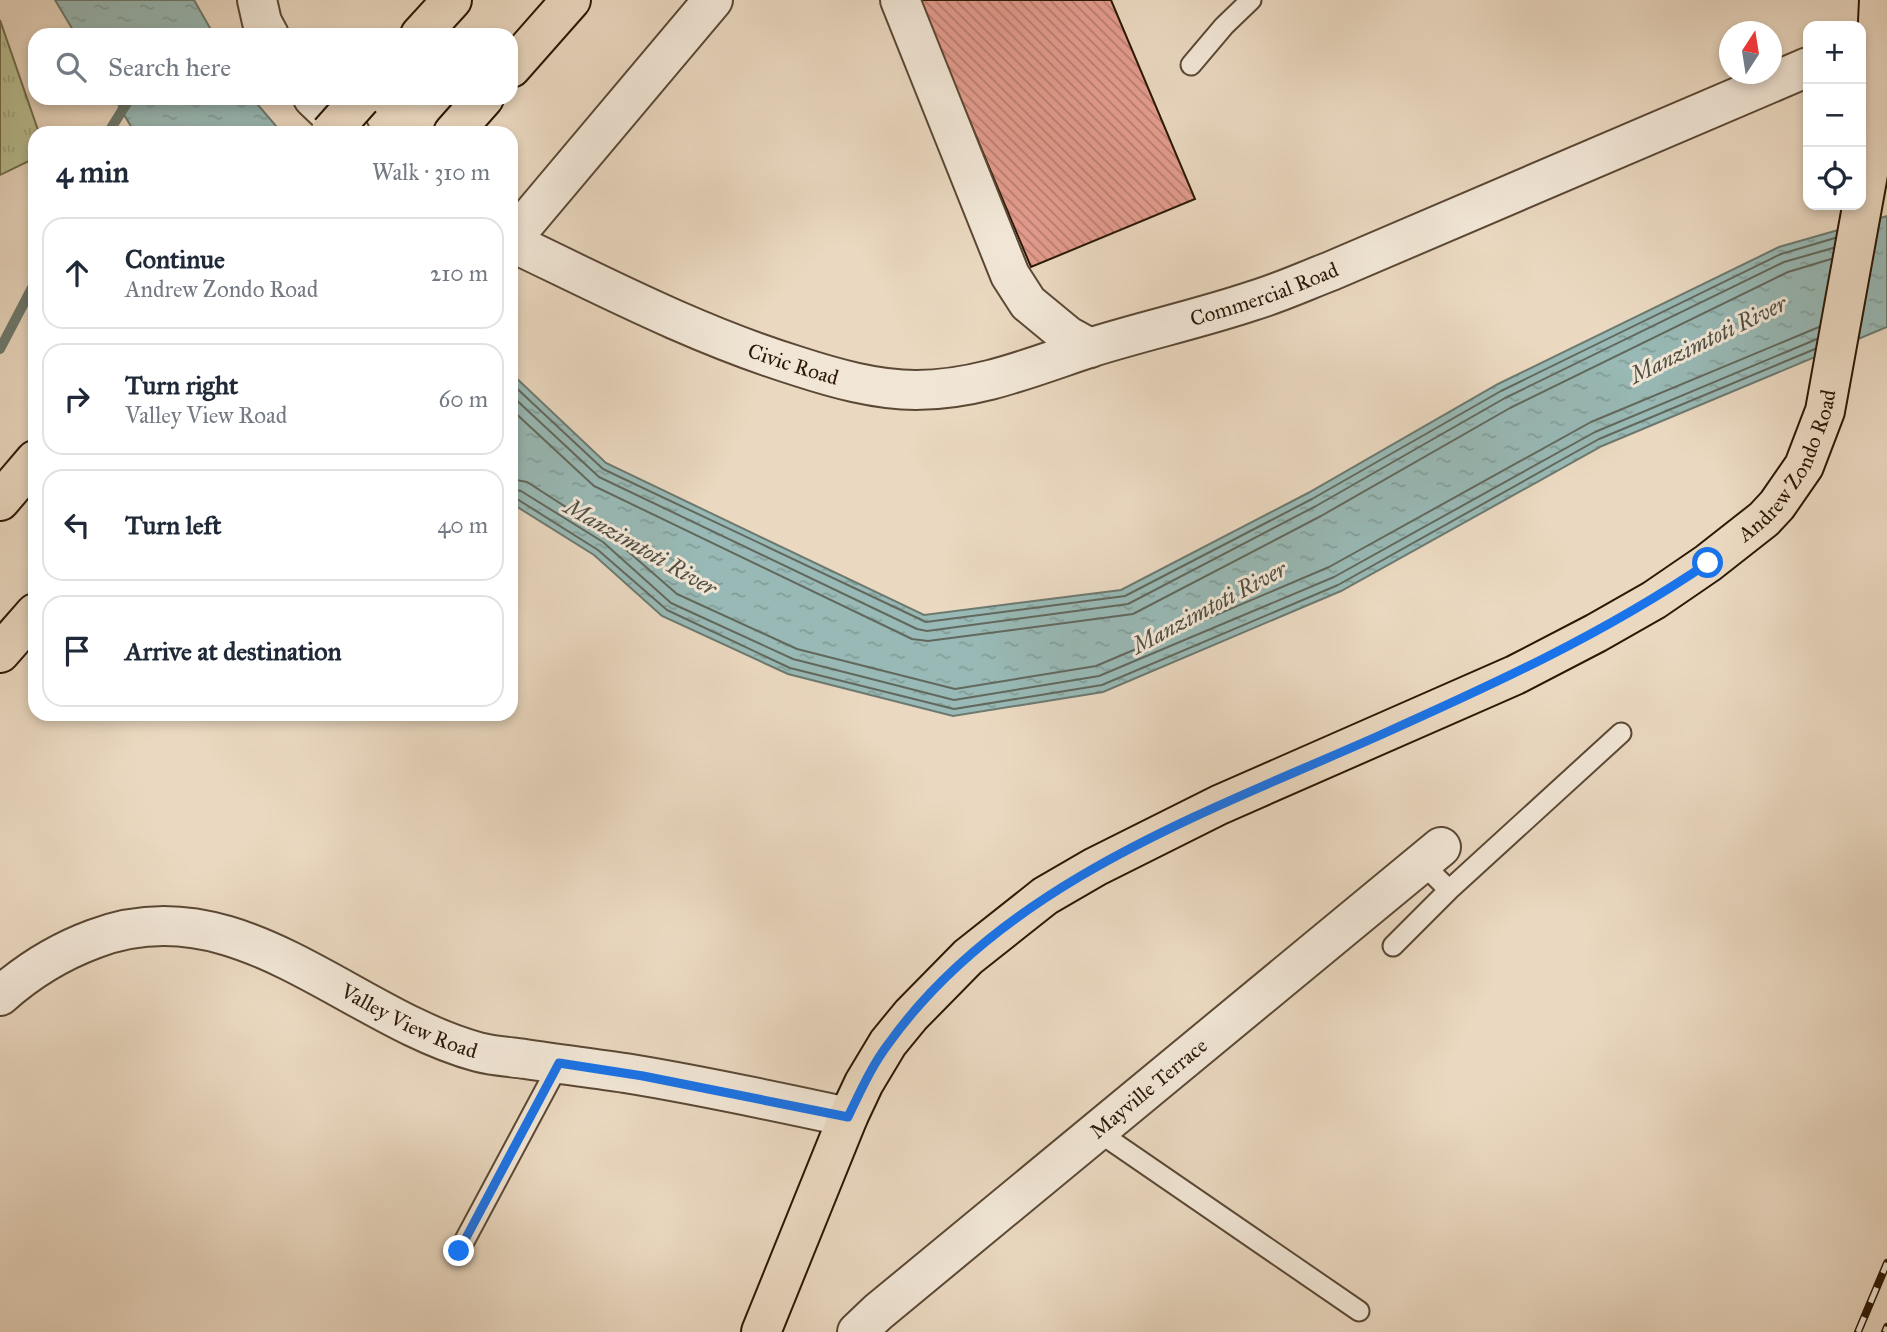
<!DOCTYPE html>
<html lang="en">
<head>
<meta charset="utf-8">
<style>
  body { margin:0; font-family:"IM FELL Great Primer",serif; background:#f6f6f7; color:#1f2937 }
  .controls { position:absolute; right:21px; top:21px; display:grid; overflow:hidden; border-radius:14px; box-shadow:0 4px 10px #0003 }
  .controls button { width:63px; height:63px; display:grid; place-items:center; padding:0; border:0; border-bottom:2px solid #e0e1e3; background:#fff; color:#1f2937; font:35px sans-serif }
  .compass { position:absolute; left:1719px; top:21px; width:63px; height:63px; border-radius:50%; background:#fff; box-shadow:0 4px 10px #0003; rotate:12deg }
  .stop { position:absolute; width:21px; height:21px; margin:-16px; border:5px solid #1a73e8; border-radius:50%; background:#fff }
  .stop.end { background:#1a73e8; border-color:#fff; box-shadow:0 2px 7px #0008 }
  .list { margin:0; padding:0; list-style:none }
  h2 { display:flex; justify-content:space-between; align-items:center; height:91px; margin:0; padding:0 28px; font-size:30px }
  h2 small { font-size:23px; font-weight:400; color:#747a83 }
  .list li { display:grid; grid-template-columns:46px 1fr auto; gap:21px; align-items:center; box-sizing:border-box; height:112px; margin:0 14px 14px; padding:0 14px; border:2px solid #e0e1e3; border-radius:21px }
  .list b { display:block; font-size:26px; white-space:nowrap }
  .list p { margin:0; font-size:23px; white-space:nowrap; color:#747a83 }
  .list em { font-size:23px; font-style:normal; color:#747a83 }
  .icon { flex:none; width:38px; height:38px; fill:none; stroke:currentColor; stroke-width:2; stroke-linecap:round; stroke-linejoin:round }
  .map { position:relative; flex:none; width:1887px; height:1332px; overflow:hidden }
  .search { position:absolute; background:#fff; box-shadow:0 4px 10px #0003; left:28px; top:28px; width:490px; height:77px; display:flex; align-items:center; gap:18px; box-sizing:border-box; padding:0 24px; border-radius:21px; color:#747a83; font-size:26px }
  .panel { position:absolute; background:#fff; box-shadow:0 4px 10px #0003; left:28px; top:126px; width:490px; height:595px; border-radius:21px }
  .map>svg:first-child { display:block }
  .grass { fill:url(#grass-tufts); stroke:#726b4b; stroke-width:2 }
  .water { fill:url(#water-ripples); stroke:#6c796f; stroke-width:2 }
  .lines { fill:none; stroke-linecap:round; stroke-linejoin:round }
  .shore { stroke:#62685d; stroke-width:2 }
  .stream { stroke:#6c796f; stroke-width:10 }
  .building { fill:url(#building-back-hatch); stroke:#2b1805; stroke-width:2 }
  .lane-casing { stroke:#5b4834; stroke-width:23 }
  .street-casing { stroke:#5b4834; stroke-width:42 }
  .primary-casing { stroke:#2b1805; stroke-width:42 }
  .highway-casing { stroke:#2b1805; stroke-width:42 }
  .lane { stroke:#f1e6d6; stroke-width:19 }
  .street { stroke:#f1e6d6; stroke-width:38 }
  .primary { stroke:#ead8c0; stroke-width:38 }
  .highway { stroke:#ead8c0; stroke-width:38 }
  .rail-casing { stroke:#2b1805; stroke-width:8 }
  .rail { stroke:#f1e6d6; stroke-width:5; stroke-dasharray:16; stroke-linecap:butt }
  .highway-bridge-casing { stroke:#2b1805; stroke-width:42; stroke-linecap:butt }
  .highway-bridge { stroke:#ead8c0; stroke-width:38 }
  .route { stroke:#1a73e8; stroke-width:9 }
  .labels { text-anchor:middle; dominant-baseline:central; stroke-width:6; stroke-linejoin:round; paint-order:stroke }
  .street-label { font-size:21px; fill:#2b1805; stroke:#f1e6d6 }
  .water-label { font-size:23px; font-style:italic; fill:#515043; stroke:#f1e6d6 }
</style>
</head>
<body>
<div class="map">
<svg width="1887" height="1332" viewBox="0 0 1887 1332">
  <defs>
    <pattern id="grass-tufts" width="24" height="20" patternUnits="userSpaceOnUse" patternTransform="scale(1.75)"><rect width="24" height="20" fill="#b8be91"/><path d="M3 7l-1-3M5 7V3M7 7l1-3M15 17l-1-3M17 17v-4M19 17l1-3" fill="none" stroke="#9ea37c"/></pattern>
    <pattern id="water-ripples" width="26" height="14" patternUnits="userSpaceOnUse" patternTransform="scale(1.75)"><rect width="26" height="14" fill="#98b9b5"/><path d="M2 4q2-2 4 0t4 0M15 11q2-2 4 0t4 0" fill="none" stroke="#839e9a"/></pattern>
    <pattern id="building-back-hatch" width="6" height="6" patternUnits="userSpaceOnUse" patternTransform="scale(1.75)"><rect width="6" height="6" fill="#e39b8d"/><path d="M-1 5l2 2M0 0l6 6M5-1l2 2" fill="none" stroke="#b87d71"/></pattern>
  </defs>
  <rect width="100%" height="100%" fill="#ead8c0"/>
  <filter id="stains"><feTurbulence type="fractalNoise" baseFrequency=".00286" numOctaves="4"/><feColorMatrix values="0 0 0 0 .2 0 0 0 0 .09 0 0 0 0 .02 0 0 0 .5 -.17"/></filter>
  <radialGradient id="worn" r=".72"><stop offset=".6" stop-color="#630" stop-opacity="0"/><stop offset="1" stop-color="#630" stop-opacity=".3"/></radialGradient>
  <!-- grass -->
  <path class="grass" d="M0,20L39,133H35V158L0,175Z"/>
  <!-- water -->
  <path class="water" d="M55,0H194L214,35H76Z
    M114,98H252L282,133H135Z
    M1887,216V327L1602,446L1341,591L1103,692L953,716L788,674L662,616L594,555L511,503V373L606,463L924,615L1121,590L1308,493L1498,384L1779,247Z"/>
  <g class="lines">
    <!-- shore -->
    <path class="shore" d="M511,383L603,469L926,622L1125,596L1312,499L1501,391L1781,254L1835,238
      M511,395L599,477L917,629L927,631L1128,604L1316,506L1505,398L1784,262L1833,248
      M511,409L594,486L912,639L928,641L1133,614L1321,516L1510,408L1788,272L1831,259
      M511,479L527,482L608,534L677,594L797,649L955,689L1096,666L1329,567L1591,422L1819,327
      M511,489L521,491L603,542L671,603L793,659L954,700L1099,676L1334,577L1595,432L1817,339
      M511,498L517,499L598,550L667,610L790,668L954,709L1102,685L1338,585L1599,439L1815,349"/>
    <!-- stream -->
    <path class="stream" d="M108,133L130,98
      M0,349L35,282"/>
  </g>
  <!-- building -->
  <path class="building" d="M919,0H1111L1195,199L1031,267Z"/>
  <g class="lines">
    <!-- lane casing -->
    <g class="lane-casing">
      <path id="lane" d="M1191,65L1224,26L1251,0
        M1449,890L1621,733
        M1393,946L1449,890L1422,863
        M1097,1131L1359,1311
        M459,1251L559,1064"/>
    </g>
    <!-- street casing -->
    <g class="street-casing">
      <g id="street">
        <path d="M257,0L262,22L269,35"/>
        <path d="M900,0L1010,275L1028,303L1068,336L1090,348"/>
        <path d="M313,98L350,133"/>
        <path d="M511,240L713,0"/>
        <path id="s1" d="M511,242C605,287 697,335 797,366C834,378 876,390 916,390C977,390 1032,367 1089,348C1143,331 1198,319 1252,301C1279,293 1305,281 1331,271L1808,67"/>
        <path id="s2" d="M0,996C28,971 59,952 94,939C237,884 349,1017 478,1052C493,1056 510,1057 525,1059C558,1064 591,1068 625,1073C700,1085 774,1101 848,1117"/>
        <path id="s3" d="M857,1332L878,1312L1441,847"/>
      </g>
    </g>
    <!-- primary casing -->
    <g class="primary-casing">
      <g id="primary">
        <path id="s4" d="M761,1332L848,1117L864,1083L888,1043L911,1015L968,957L1045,896L1095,867L1219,805L1515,675L1596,633L1654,600L1708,563L1764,519L1777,505L1804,466L1825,411L1872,152L1879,0"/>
      </g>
    </g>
    <!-- highway casing -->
    <g class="highway-casing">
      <path id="highway" d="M420,35L452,0
        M511,68L571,0
        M453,133L484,98
        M0,501L35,460
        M0,653L35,613"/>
    </g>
    <!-- lane -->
    <use href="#lane" class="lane"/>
    <!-- street -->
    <use href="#street" class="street"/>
    <!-- primary -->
    <use href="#primary" class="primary"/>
    <!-- highway -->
    <use href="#highway" class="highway"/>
    <!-- rail casing -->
    <g class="rail-casing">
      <path id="rail" d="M1858,1332L1887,1263
        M1885,1332L1887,1327"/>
    </g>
    <!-- rail -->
    <use href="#rail" class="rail"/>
    <!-- highway-bridge casing -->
    <g class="highway-bridge-casing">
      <path id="highway-bridge" d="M330,133L361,98"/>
    </g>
    <!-- highway-bridge -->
    <use href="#highway-bridge" class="highway-bridge"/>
  </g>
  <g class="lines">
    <!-- route -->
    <path class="route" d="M459,1251L559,1063L643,1076L848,1117C860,1092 872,1065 889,1043C1003,884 1204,813 1376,737C1492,685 1602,635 1708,563"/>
  </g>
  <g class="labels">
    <!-- street labels -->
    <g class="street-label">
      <text stroke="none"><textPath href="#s1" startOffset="796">Commercial Road</textPath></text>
      <text stroke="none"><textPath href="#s1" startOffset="308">Civic Road</textPath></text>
      <text stroke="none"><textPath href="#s4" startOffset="1405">Andrew Zondo Road</textPath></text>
      <text stroke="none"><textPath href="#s2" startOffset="448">Valley View Road</textPath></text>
      <text stroke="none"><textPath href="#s3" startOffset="380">Mayville Terrace</textPath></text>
    </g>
    <!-- water labels -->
    <g class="water-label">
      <text transform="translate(1708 339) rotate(-26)">Manzimtoti River</text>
      <text transform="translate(641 547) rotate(30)">Manzimtoti River</text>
      <text transform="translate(1209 607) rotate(-28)">Manzimtoti River</text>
    </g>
  </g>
  <rect width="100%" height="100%" filter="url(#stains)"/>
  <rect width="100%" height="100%" fill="url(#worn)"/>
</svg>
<div class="controls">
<button>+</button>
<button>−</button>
<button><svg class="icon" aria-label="locate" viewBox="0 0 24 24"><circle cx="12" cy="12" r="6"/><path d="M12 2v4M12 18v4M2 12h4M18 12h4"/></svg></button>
</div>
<svg class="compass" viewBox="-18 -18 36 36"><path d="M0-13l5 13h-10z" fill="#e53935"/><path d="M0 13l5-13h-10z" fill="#747a83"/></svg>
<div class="stop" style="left:1708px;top:563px"></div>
<div class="stop end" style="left:459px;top:1251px"></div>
<div class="search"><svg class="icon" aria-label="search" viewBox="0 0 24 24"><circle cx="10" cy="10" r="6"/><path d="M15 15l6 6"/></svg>Search here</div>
<section class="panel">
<h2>4 min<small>Walk · 310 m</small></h2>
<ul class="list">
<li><svg class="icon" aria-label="ahead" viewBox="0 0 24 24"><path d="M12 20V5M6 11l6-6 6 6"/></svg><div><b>Continue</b><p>Andrew Zondo Road</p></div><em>210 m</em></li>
<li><svg class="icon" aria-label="right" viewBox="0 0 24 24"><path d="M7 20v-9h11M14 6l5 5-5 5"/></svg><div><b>Turn right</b><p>Valley View Road</p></div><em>60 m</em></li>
<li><svg class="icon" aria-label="left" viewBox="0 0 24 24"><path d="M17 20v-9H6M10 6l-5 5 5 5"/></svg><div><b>Turn left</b></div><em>40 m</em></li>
<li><svg class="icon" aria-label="arrive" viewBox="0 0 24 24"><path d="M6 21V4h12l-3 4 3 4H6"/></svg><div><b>Arrive at destination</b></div></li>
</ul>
</section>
</div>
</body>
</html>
